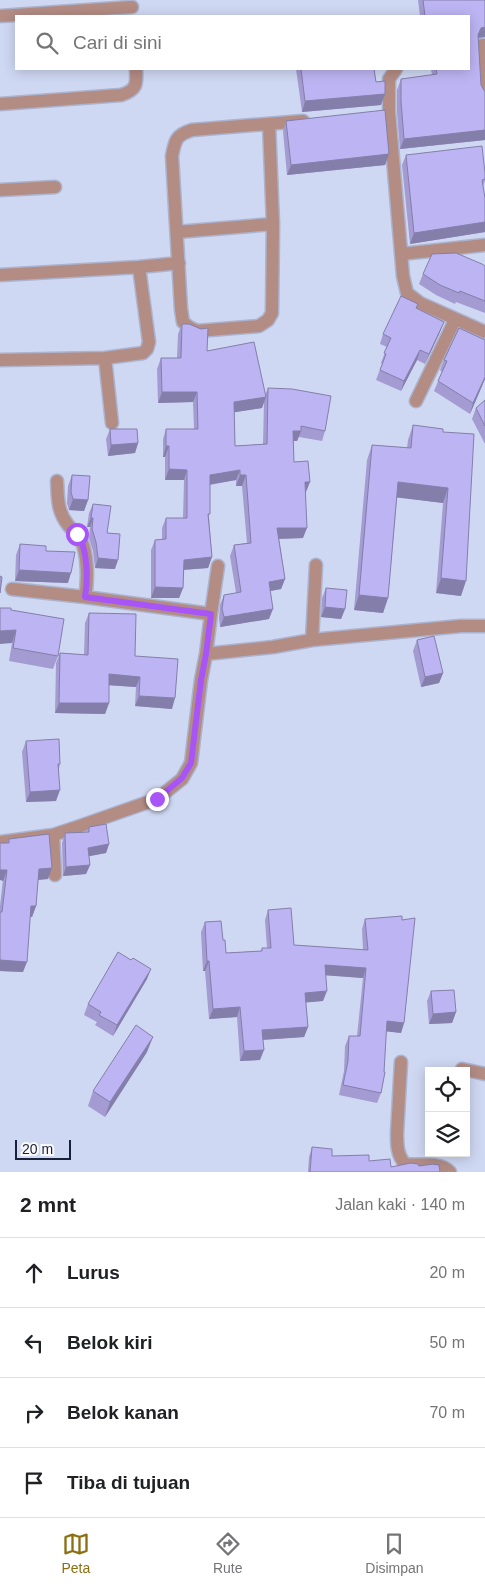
<!DOCTYPE html>
<html lang="id">
<head>
<meta charset="utf-8">
<style>
  body { margin:0; font-family:Helvetica,sans-serif; background:#f2f2f2; color:#202124 }
  .controls { position:absolute; right:15px; bottom:15px; display:grid; overflow:hidden; border-radius:0px; box-shadow:0 2px 12px #0003 }
  .controls button { width:45px; height:45px; display:grid; place-items:center; padding:0; border:0; border-bottom:1px solid #e0e0e0; background:#fff; color:#202124; font:25px sans-serif }
  .scale { position:absolute; left:15px; bottom:12px; width:56px; box-sizing:border-box; padding-left:5px; border:2px solid #192039; border-top:0; font-size:14px; line-height:18px; white-space:nowrap; color:#192039; -webkit-text-stroke:4px #fafafa; paint-order:stroke }
  .stop { position:absolute; width:15px; height:15px; margin:-11px; border:4px solid #a855f7; border-radius:50%; background:#fff }
  .stop.end { background:#a855f7; border-color:#fff; box-shadow:0 1px 5px #0008 }
  .list { margin:0; padding:0; list-style:none }
  h2 { display:flex; justify-content:space-between; align-items:center; height:65px; margin:0; padding:0 20px; font-size:21px }
  h2 small { font-size:16px; font-weight:400; color:#757577 }
  .list li { display:grid; grid-template-columns:32px 1fr auto; gap:15px; align-items:center; box-sizing:border-box; height:70px; padding:0 20px; border-top:1px solid #e0e0e0 }
  .list b { display:block; font-size:19px; white-space:nowrap }
  .list em { font-size:16px; font-style:normal; color:#757577 }
  .icon { flex:none; width:28px; height:28px; fill:none; stroke:currentColor; stroke-width:2; stroke-linecap:round; stroke-linejoin:round }
  .map { position:relative; flex:none; width:485px; height:1172px; overflow:hidden }
  .search { position:absolute; background:#fff; box-shadow:0 2px 12px #0003; left:15px; right:15px; top:15px; height:55px; display:flex; align-items:center; gap:12px; box-sizing:border-box; padding:0 18px; border-radius:0px; color:#757577; font-size:19px }
  .sheet { height:345px; background:#fff }
  nav { display:flex; justify-content:space-around; align-items:center; box-sizing:border-box; height:70px; border-top:1px solid #e0e0e0; background:#fff; font-size:14px; color:#757577 }
  nav a { display:grid; justify-items:center; gap:2px }
  nav .on { color:#8b7012 }
  .map>svg:first-child { display:block }
  .lines { fill:none; stroke-linecap:round; stroke-linejoin:round }
  .street-casing { stroke:#abb3ce; stroke-width:15 }
  .street { stroke:#b38c84; stroke-width:12 }
  .wall { fill:#a39bd1; fill-rule:evenodd }
  .shaded-wall { fill:#847eaa }
  .building { fill:#bdb4f3; stroke:#847eaa }
  .route { stroke:#a855f7; stroke-width:6 }
</style>
</head>
<body>
<div class="map">
<svg width="485" height="1172" viewBox="0 0 485 1172">
  <rect width="100%" height="100%" fill="#cfd8f3"/>
  <g class="lines">
    <!-- street casing -->
    <g class="street-casing">
      <path id="street" d="M0,16L132,7
        M485,45H482L485,95
        M396,69L389,79V112L403,276L407,293L420,303L485,332
        M0,104L121,95C137,90 137,84 136,69
        M269,124L273,224L272,313L268,320L259,326L197,331L189,327L183,322L181,309L172,156C175,140 176,135 192,130L303,121
        M0,190L55,187
        M177,232L273,224
        M401,254L485,245
        M0,275L139,267L179,263
        M0,360L105,358
        M416,401L455,320
        M112,423L105,358L143,353L147,349L149,342L139,267
        M57,481C58,498 57,511 68,525C72,530 78,534 81,540C88,555 88,581 85,597
        M12,589L85,597L211,614L206,654
        M211,614L218,566
        M312,640L316,565
        M53,835L55,875
        M0,842L53,835L80,826L157,799L182,779L191,763L201,680L206,654L273,647L312,640L461,626H485
        M401,1062L397,1133C397,1145 397,1155 405,1164C419,1166 440,1161 450,1172
        M462,1069L485,1074"/>
    </g>
    <!-- street -->
    <use href="#street" class="street"/>
  </g>
  <!-- wall -->
  <path class="wall" d="M418,0H485V37L478,38L481,85L485,92V140L400,149L397,112V90L401,79L432,75L431,69H469V16H420Z
    M296,69H374L376,82L381,105L302,112Z
    M286,121L389,154L385,165L287,175L283,131Z
    M406,155L485,173V181L483,186L485,232L410,244L402,165Z
    M485,266V313L456,302L455,304L436,295L419,284L423,274Z
    M417,308L440,332L425,364L417,360L401,391L376,380L382,364L381,363L387,347L380,344L383,334Z
    M182,324L207,351L265,395L268,388L325,431L322,441L299,437L297,441H293L294,462L306,492L303,538L279,539L285,579L281,589L270,591L269,619L220,627L219,619L220,605L224,595L236,593L230,556L234,545L247,543L242,486H236V480L210,485L209,517L212,557L208,568L184,570L183,588L179,598H151V550L155,540L162,539V528L166,518H183L184,480H165V457H163V439L166,429H194L193,402L158,403L157,369L161,358H177L178,334ZM264,402L263,444L235,446L234,412L262,408Z
    M444,360L485,379L470,414L434,391L442,372L440,370Z
    M485,400V444L472,419L476,408Z
    M413,425L443,432L461,596L436,593L443,503L397,497L388,598L383,613L354,610L367,460L372,445L407,448L408,440Z
    M110,429L138,443L135,453L108,456L106,439Z
    M72,475L88,500L84,511L69,510L67,503L68,486Z
    M93,504L107,533L115,569L95,568L93,551L89,538L90,527H87L89,513Z
    M20,544L46,551L68,583L15,581L16,555Z
    M326,588L345,609L341,619L321,617L322,598Z
    M11,610L58,656L53,669L9,661L12,643Z
    M89,613L135,656L172,709L135,706L136,687L109,685V703L105,714L55,713L56,663L60,653L84,655L85,623Z
    M417,640L443,673L439,683L421,687L413,651Z
    M26,741L60,764L59,769L56,801L26,802L22,752Z
    M89,827L109,844L106,853L89,856L90,865L86,874L63,876L62,843L65,833L87,832Z
    M9,839L48,879L38,880L36,906L32,917H30L23,972L0,971V906L7,843Z
    M268,910L294,945L363,950L362,929L365,919L404,1023L401,1033L386,1031L381,1093L377,1103L339,1095L344,1071L345,1046L349,1036H357L363,978L326,975L323,1001L306,1002L308,1027L304,1037L263,1040L260,1060L240,1061L237,1017L209,1019L205,971H203L201,932L205,922L226,953L261,951L262,948H267L265,920Z
    M131,960L147,979L113,1036L95,1025L97,1022L84,1015L88,1004Z
    M431,991L456,1012L452,1023L429,1024L427,1001Z
    M147,1052L105,1117L88,1106L93,1091Z
    M312,1147L332,1156L369,1161L391,1167L419,1166L440,1172H308L309,1157Z"/>
  <!-- shaded-wall -->
  <path class="shaded-wall" d="M485,27V37L477,38L478,35L481,28Z
    M385,94L381,105L302,112L305,101Z
    M485,130V140L400,149L404,139Z
    M389,154L385,165L287,175L291,165Z
    M485,222V232L410,244L414,233Z
    M444,322L440,332L425,364L429,354Z
    M420,350L417,360L401,391L404,381Z
    M485,377V379L470,414L473,403Z
    M162,392H197L193,402L158,403Z
    M266,397L262,408L230,413L234,402Z
    M293,431H301L297,441H289Z
    M138,443L135,453L108,456L111,445Z
    M166,446H169L165,457H163Z
    M169,469L187,470L184,480H165Z
    M240,470L236,480L206,485L210,475Z
    M240,475H246L242,486H236Z
    M305,482H310L306,492H301Z
    M398,482L448,488L443,503L393,497Z
    M73,499L88,500L84,511L69,510Z
    M91,518H93L90,527H87Z
    M277,528H307L303,538L273,539Z
    M212,557L208,568L180,570L184,560Z
    M98,558L118,560L115,569L95,568Z
    M19,570L71,573L68,583L15,581Z
    M441,578L466,581L461,596L436,593Z
    M285,579L281,589L265,592L269,582Z
    M155,587L183,588L179,598H151Z
    M359,595L388,598L383,613L354,610Z
    M325,607L345,609L341,619L321,617Z
    M273,609L269,619L220,627L224,617Z
    M16,630L12,643L0,644V631Z
    M443,673L439,683L421,687L425,677Z
    M109,674L140,677L136,687L105,685Z
    M139,696L175,698L172,709L135,706Z
    M59,703H109L105,714L55,713Z
    M60,790L56,801L26,802L30,792Z
    M109,844L106,853L85,857L88,848Z
    M90,865L86,874L63,876L66,867Z
    M52,868L48,879L35,880L39,869Z
    M0,870H7L3,881L0,880Z
    M31,906H36L32,917L27,916Z
    M0,960L27,962L23,972L0,971Z
    M207,961H209L205,971H203Z
    M325,965L366,968L363,978L321,975Z
    M151,969L147,979L113,1036L117,1025Z
    M327,991L323,1001L301,1003L305,993Z
    M240,1007L237,1017L209,1019L213,1009Z
    M456,1012L452,1023L429,1024L433,1014Z
    M387,1021L404,1023L401,1033L383,1031Z
    M308,1027L304,1037L259,1040L262,1030Z
    M153,1037L147,1052L105,1117L110,1102Z
    M264,1050L260,1060L240,1061L244,1051Z"/>
  <!-- building -->
  <path class="building" d="M423,0H485V27L481,28L478,35L481,85L485,92V130L404,139L401,101V79L437,74L436,69H469V16H425Z
    M301,69H374L376,82L385,81V94L305,101Z
    M385,110L389,154L291,165L286,121Z
    M482,146L485,173V179L482,180L485,198V222L414,233L406,155Z
    M456,253L482,264L485,266V301L460,291L459,293L440,285L423,274L432,254Z
    M401,296L418,304L416,308L444,322L429,354L420,350L404,381L380,370L386,354L384,353L391,338L383,334Z
    M182,324H189L201,329L208,328L207,351L254,342L266,397L234,402L235,446L267,444L268,388L292,389L331,396L325,431L301,426V431H293L294,462L308,461L310,482H305L307,528H277L285,579L269,582L273,609L224,617L222,609L224,595L241,592L234,545L251,543L246,475H240V470L210,475V514H208L212,557L184,560L183,588L155,587V540L166,539V518H187V470L169,469V446H166V429H198L197,392H162L161,358H181Z
    M459,328L485,340V377L473,403L438,381L447,361L444,360Z
    M485,400V426L476,408Z
    M413,425L443,429V432L474,434L466,581L441,578L448,488L398,482L388,598L359,595L372,445L411,448Z
    M110,429H137L138,443L111,445Z
    M72,475L90,476L88,500L73,499L71,492Z
    M93,504L111,506L107,533L120,534L118,560L98,558L96,542L92,529L93,518H91Z
    M20,544L46,546V551L75,552L71,573L19,570Z
    M0,576L2,577L0,593Z
    M326,588L347,590L345,609L325,607Z
    M0,608H11V610L64,619L58,656L13,648L16,630L0,631Z
    M89,613L136,614L135,656L178,659L175,698L139,696L140,677L109,674V703H59L60,653L88,655Z
    M434,636L443,673L425,677L417,640Z
    M59,739L60,764H58L60,790L30,792L26,741Z
    M106,824L109,844L88,848L90,865L66,867L65,833L89,832V827Z
    M49,834L52,868L39,869L36,906H31L27,962L0,960V912H2L7,870H0V843H9V839Z
    M291,908L294,945L368,950L365,919L402,916V920L415,918L404,1023L387,1021L384,1072H385L381,1093L343,1085L348,1061L349,1036H360L366,968L325,965L327,991L305,993L308,1027L262,1030L264,1050L244,1051L240,1007L213,1009L209,961H207L205,922L221,921L223,940H225L226,953L262,951V948H271L268,910Z
    M118,952L131,960L133,958L151,969L117,1025L99,1015L101,1012L88,1004Z
    M454,990L456,1012L433,1014L431,991Z
    M136,1025L153,1037L110,1102L93,1091Z
    M312,1147L332,1149V1156L369,1155V1161L390,1159L391,1167L411,1163L418,1164L419,1166L433,1164L439,1165L440,1172H310Z"/>
  <g class="lines">
    <!-- route -->
    <path class="route" d="M77,534C88,549 88,579 85,597L211,614L206,654L201,680L191,763L182,778L157,799"/>
  </g>
</svg>
<div class="controls">
<button><svg class="icon" aria-label="locate" viewBox="0 0 24 24"><circle cx="12" cy="12" r="6"/><path d="M12 2v4M12 18v4M2 12h4M18 12h4"/></svg></button>
<button><svg class="icon" aria-label="layers" viewBox="0 0 24 24"><path d="M12 4l9 5-9 5-9-5zM3 14l9 5 9-5"/></svg></button>
</div>
<div class="scale">20 m</div>
<div class="stop" style="left:77px;top:534px"></div>
<div class="stop end" style="left:157px;top:799px"></div>
<div class="search"><svg class="icon" aria-label="search" viewBox="0 0 24 24"><circle cx="10" cy="10" r="6"/><path d="M15 15l6 6"/></svg>Cari di sini</div>
</div>
<section class="sheet">
<h2>2 mnt<small>Jalan kaki · 140 m</small></h2>
<ul class="list">
<li><svg class="icon" aria-label="ahead" viewBox="0 0 24 24"><path d="M12 20V5M6 11l6-6 6 6"/></svg><div><b>Lurus</b></div><em>20 m</em></li>
<li><svg class="icon" aria-label="left" viewBox="0 0 24 24"><path d="M17 20v-9H6M10 6l-5 5 5 5"/></svg><div><b>Belok kiri</b></div><em>50 m</em></li>
<li><svg class="icon" aria-label="right" viewBox="0 0 24 24"><path d="M7 20v-9h11M14 6l5 5-5 5"/></svg><div><b>Belok kanan</b></div><em>70 m</em></li>
<li><svg class="icon" aria-label="arrive" viewBox="0 0 24 24"><path d="M6 21V4h12l-3 4 3 4H6"/></svg><div><b>Tiba di tujuan</b></div></li>
</ul>
</section>
<nav>
<a class="on"><svg class="icon" aria-label="map" viewBox="0 0 24 24"><path d="M3 6l6-2 6 2 6-2v14l-6 2-6-2-6 2zM9 4v14M15 6v14"/></svg>Peta</a>
<a><svg class="icon" aria-label="directions" viewBox="0 0 24 24"><path d="M12 3l9 9-9 9-9-9zM9 14v-3h6M13 9l2 2-2 2"/></svg>Rute</a>
<a><svg class="icon" aria-label="saved" viewBox="0 0 24 24"><path d="M7 4h10v16l-5-4-5 4z"/></svg>Disimpan</a>
</nav>
</body>
</html>
